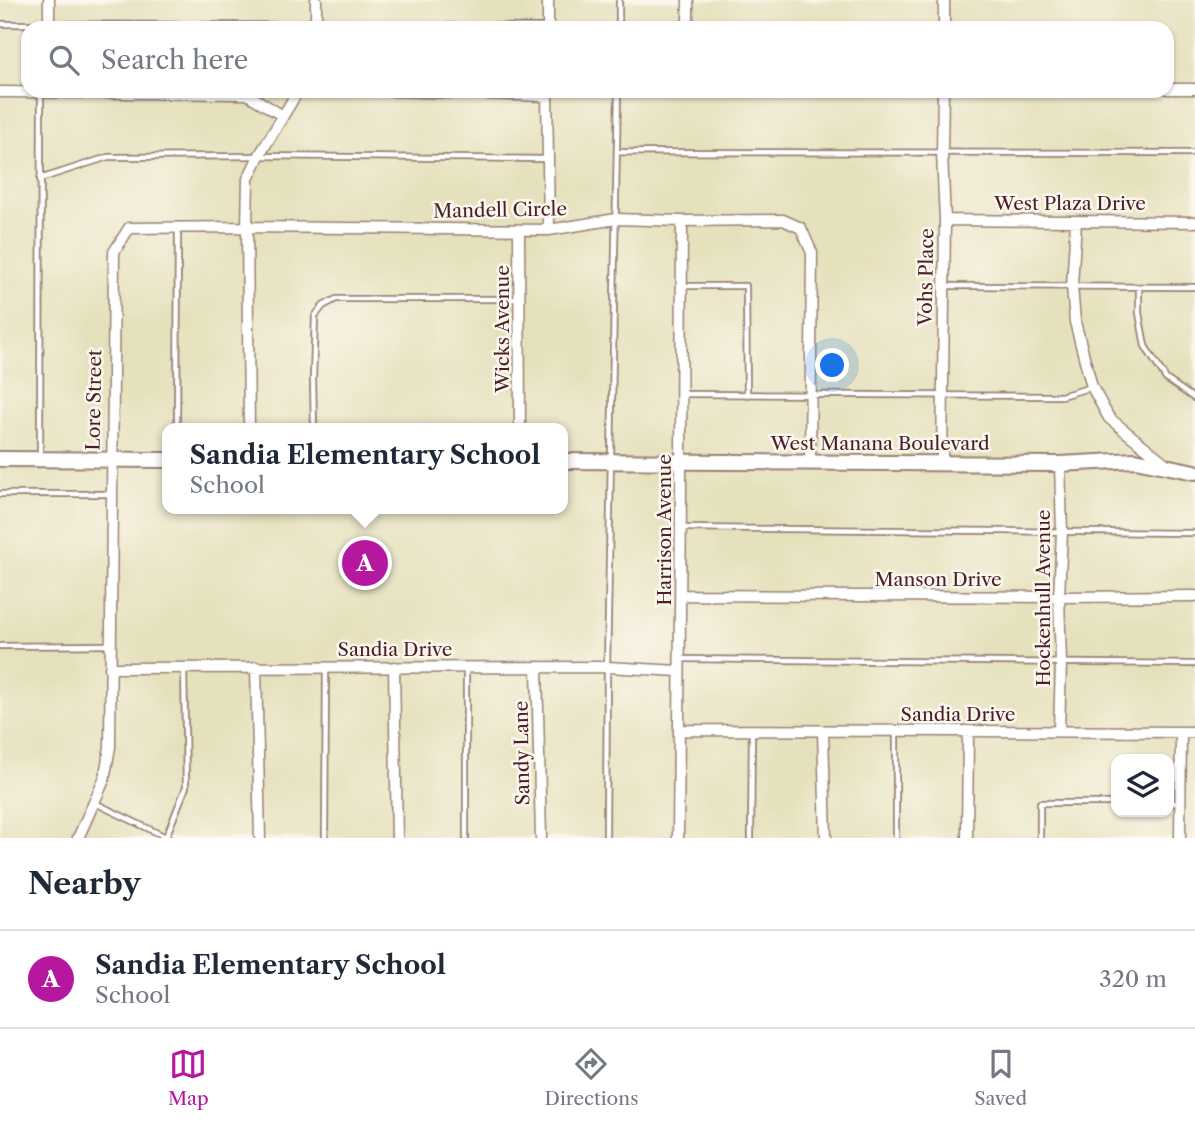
<!DOCTYPE html>
<html lang="en">
<head>
<meta charset="utf-8">
<style>
  body { margin:0; font-family:"Libre Caslon Text",serif; background:#f6f6f7; color:#1f2937 }
  .controls { position:absolute; right:21px; bottom:21px; display:grid; overflow:hidden; border-radius:14px; box-shadow:0 2px 5px #0004 }
  .controls button { width:63px; height:63px; display:grid; place-items:center; padding:0; border:0; border-bottom:2px solid #e0e1e3; background:#fff; color:#1f2937; font:35px sans-serif }
  .you { position:absolute; left:833px; top:366px; width:24px; height:24px; margin:-18px; border:5px solid #fff; border-radius:50%; background:#1a73e8; box-shadow:0 0 0 10px #1a73e833 }
  .badge { display:grid; place-items:center; width:46px; height:46px; border-radius:50%; background:#b5179e; color:#fff; font-size:23px; font-weight:700 }
  .pin { position:absolute; translate:-50% -50%; border:4px solid #fff; box-shadow:0 2px 7px #0006 }
  .popup { position:absolute; left:162px; top:423px; width:406px; height:91px; box-sizing:border-box; display:grid; place-content:center; border-radius:14px; background:#fff; filter:drop-shadow(0 2px 5px #0005); font-size:23px; white-space:nowrap; color:#747a83 }
  .popup b { font-size:26px; color:#1f2937 }
  .popup::after { content:''; position:absolute; left:50%; top:100%; margin-left:-14px; border:14px solid transparent; border-top-color:#fff }
  .list { margin:0; padding:0; list-style:none }
  h2 { display:flex; justify-content:space-between; align-items:center; height:91px; margin:0; padding:0 28px; font-size:30px }
  h2 small { font-size:23px; font-weight:400; color:#747a83 }
  .list li { display:grid; grid-template-columns:46px 1fr auto; gap:21px; align-items:center; box-sizing:border-box; height:98px; padding:0 28px; border-top:2px solid #e0e1e3 }
  .list b { display:block; font-size:26px; white-space:nowrap }
  .list p { margin:0; font-size:23px; white-space:nowrap; color:#747a83 }
  .list em { font-size:23px; font-style:normal; color:#747a83 }
  .icon { flex:none; width:38px; height:38px; fill:none; stroke:currentColor; stroke-width:2; stroke-linecap:round; stroke-linejoin:round }
  .map { position:relative; flex:none; width:1195px; height:838px; overflow:hidden }
  .search { position:absolute; background:#fff; box-shadow:0 2px 5px #0004; left:21px; right:21px; top:21px; height:77px; display:flex; align-items:center; gap:18px; box-sizing:border-box; padding:0 24px; border-radius:21px; color:#747a83; font-size:26px }
  .sheet { height:189px; background:#fff }
  nav { display:flex; justify-content:space-around; align-items:center; box-sizing:border-box; height:98px; border-top:2px solid #e0e1e3; background:#fff; font-size:19px; color:#747a83 }
  nav a { display:grid; justify-items:center; gap:4px }
  nav .on { color:#b5179e }
  .map>svg:first-child { display:block }
  .lines { fill:none; stroke-linecap:round; stroke-linejoin:round }
  .lane-casing { stroke:#988074; stroke-width:8 }
  .street-casing { stroke:#988074; stroke-width:13 }
  .secondary-casing { stroke:#988074; stroke-width:18 }
  .lane { stroke:#fff; stroke-width:4.5 }
  .street { stroke:#fff; stroke-width:10 }
  .secondary { stroke:#fff; stroke-width:14 }
  .labels { text-anchor:middle; dominant-baseline:central; stroke-width:5; stroke-linejoin:round; paint-order:stroke }
  .street-label { font-size:19px; fill:#4a1f2b; stroke:#fbf7ec }
</style>
</head>
<body>
<div class="map">
<svg width="1195" height="838" viewBox="0 0 1195 838">
  <rect width="100%" height="100%" fill="#fbf7ec"/>
  <filter id="ink" filterUnits="userSpaceOnUse"><feTurbulence type="fractalNoise" baseFrequency=".0143" numOctaves="2"/><feDisplacementMap in="SourceGraphic" scale="14" xChannelSelector="R" yChannelSelector="G"/><feConvolveMatrix kernelMatrix="1 2 1 2 8 2 1 2 1" color-interpolation-filters="sRGB"/></filter>
  <filter id="wash" filterUnits="userSpaceOnUse"><feTurbulence type="fractalNoise" baseFrequency=".00686" numOctaves="4" result="noise"/><feDisplacementMap in="SourceGraphic" scale="28" xChannelSelector="R" yChannelSelector="G"/><feGaussianBlur stdDeviation="1.57" result="paint"/><feColorMatrix in="noise" values="0 0 0 0 0 0 0 0 0 0 0 0 0 0 0 0 0 1.4 0 .05"/><feComposite in="paint" operator="in"/></filter>
  <g filter="url(#wash)">
    <rect width="100%" height="100%" fill="#e6e1bd"/>
  </g>
  <g filter="url(#ink)">
    <g class="lines">
      <!-- lane casing -->
      <g class="lane-casing">
        <path id="lane" d="M0,24L547,27
          M619,28V0
          M618,152L1195,153
          M40,179L108,157L259,156L547,159
          M683,286H746L747,395
          M944,286L1195,287
          M1139,287V313L1145,346L1166,379L1195,399
          M683,394L1061,396L1092,387
          M177,428L178,230
          M314,428L313,379L315,316L323,306L336,299H517
          M40,458L41,93
          M0,494H111
          M681,528L1195,533
          M0,646L109,645
          M681,659L1195,664
          M466,668V838
          M95,803L166,837
          M1169,803H1178
          M166,837L186,787L184,667
          M325,838L326,668
          M606,838L607,667L618,91
          M751,838L752,731
          M896,838V731
          M1040,838V803H1116"/>
      </g>
      <!-- street casing -->
      <g class="street-casing">
        <path id="street" d="M49,0V28
          M688,0V28
          M316,28V0
          M548,28V0
          M944,28V0
          M1167,89H1195
          M393,91L546,96
          M547,91L549,230
          M0,92L247,94L283,116
          M945,220L1195,222
          M1076,222L1072,286L1075,322L1092,387L1109,418L1166,464
          M519,230L520,428
          M249,428L247,227L248,179L259,156L298,91
          M942,463L945,220L942,153L943,91
          M681,595L1059,597L1195,596
          M256,667L260,838
          M394,667L397,838
          M537,667L541,838
          M110,668L607,667L679,671
          M679,730L1195,732
          M823,731L826,838
          M1059,731L1061,663L1059,597L1062,532L1060,464
          M78,838L104,780L110,747L114,252L129,228L247,227L549,230L616,219L682,221L783,220L801,228L812,253L810,462
          M678,838C680,632 682,427 682,221
          M967,838L968,732
          M1180,838L1181,732"/>
      </g>
      <!-- secondary casing -->
      <g class="secondary-casing">
        <path id="secondary" d="M0,459L167,460
          M563,461L1060,464L1135,460L1195,472"/>
      </g>
      <!-- lane -->
      <use href="#lane" class="lane"/>
      <!-- street -->
      <use href="#street" class="street"/>
      <!-- secondary -->
      <use href="#secondary" class="secondary"/>
    </g>
  </g>
  <g class="labels">
    <!-- street labels -->
    <g class="street-label">
      <text x="1070" y="203">West Plaza Drive</text>
      <text transform="translate(500 210) rotate(-1)">Mandell Circle</text>
      <text transform="translate(926 277) rotate(-89)">Vohs Place</text>
      <text transform="translate(502 329) rotate(-90)">Wicks Avenue</text>
      <text transform="translate(94 400) rotate(-89)">Lore Street</text>
      <text x="880" y="443">West Manana Boulevard</text>
      <text transform="translate(664 530) rotate(-90)">Harrison Avenue</text>
      <text x="938" y="579">Manson Drive</text>
      <text transform="translate(1043 598) rotate(-90)">Hockenhull Avenue</text>
      <text x="395" y="649">Sandia Drive</text>
      <text x="958" y="714">Sandia Drive</text>
      <text transform="translate(522 753) rotate(-91)">Sandy Lane</text>
    </g>
  </g>
</svg>
<div class="controls">
<button><svg class="icon" aria-label="layers" viewBox="0 0 24 24"><path d="M12 4l9 5-9 5-9-5zM3 14l9 5 9-5"/></svg></button>
</div>
<div class="you"></div>
<div class="pin badge" style="left:365px;top:563px">A</div>
<div class="popup"><b>Sandia Elementary School</b>School</div>
<div class="search"><svg class="icon" aria-label="search" viewBox="0 0 24 24"><circle cx="10" cy="10" r="6"/><path d="M15 15l6 6"/></svg>Search here</div>
</div>
<section class="sheet">
<h2>Nearby<small></small></h2>
<ul class="list">
<li><span class="badge">A</span><div><b>Sandia Elementary School</b><p>School</p></div><em>320 m</em></li>
</ul>
</section>
<nav>
<a class="on"><svg class="icon" aria-label="map" viewBox="0 0 24 24"><path d="M3 6l6-2 6 2 6-2v14l-6 2-6-2-6 2zM9 4v14M15 6v14"/></svg>Map</a>
<a><svg class="icon" aria-label="directions" viewBox="0 0 24 24"><path d="M12 3l9 9-9 9-9-9zM9 14v-3h6M13 9l2 2-2 2"/></svg>Directions</a>
<a><svg class="icon" aria-label="saved" viewBox="0 0 24 24"><path d="M7 4h10v16l-5-4-5 4z"/></svg>Saved</a>
</nav>
</body>
</html>
